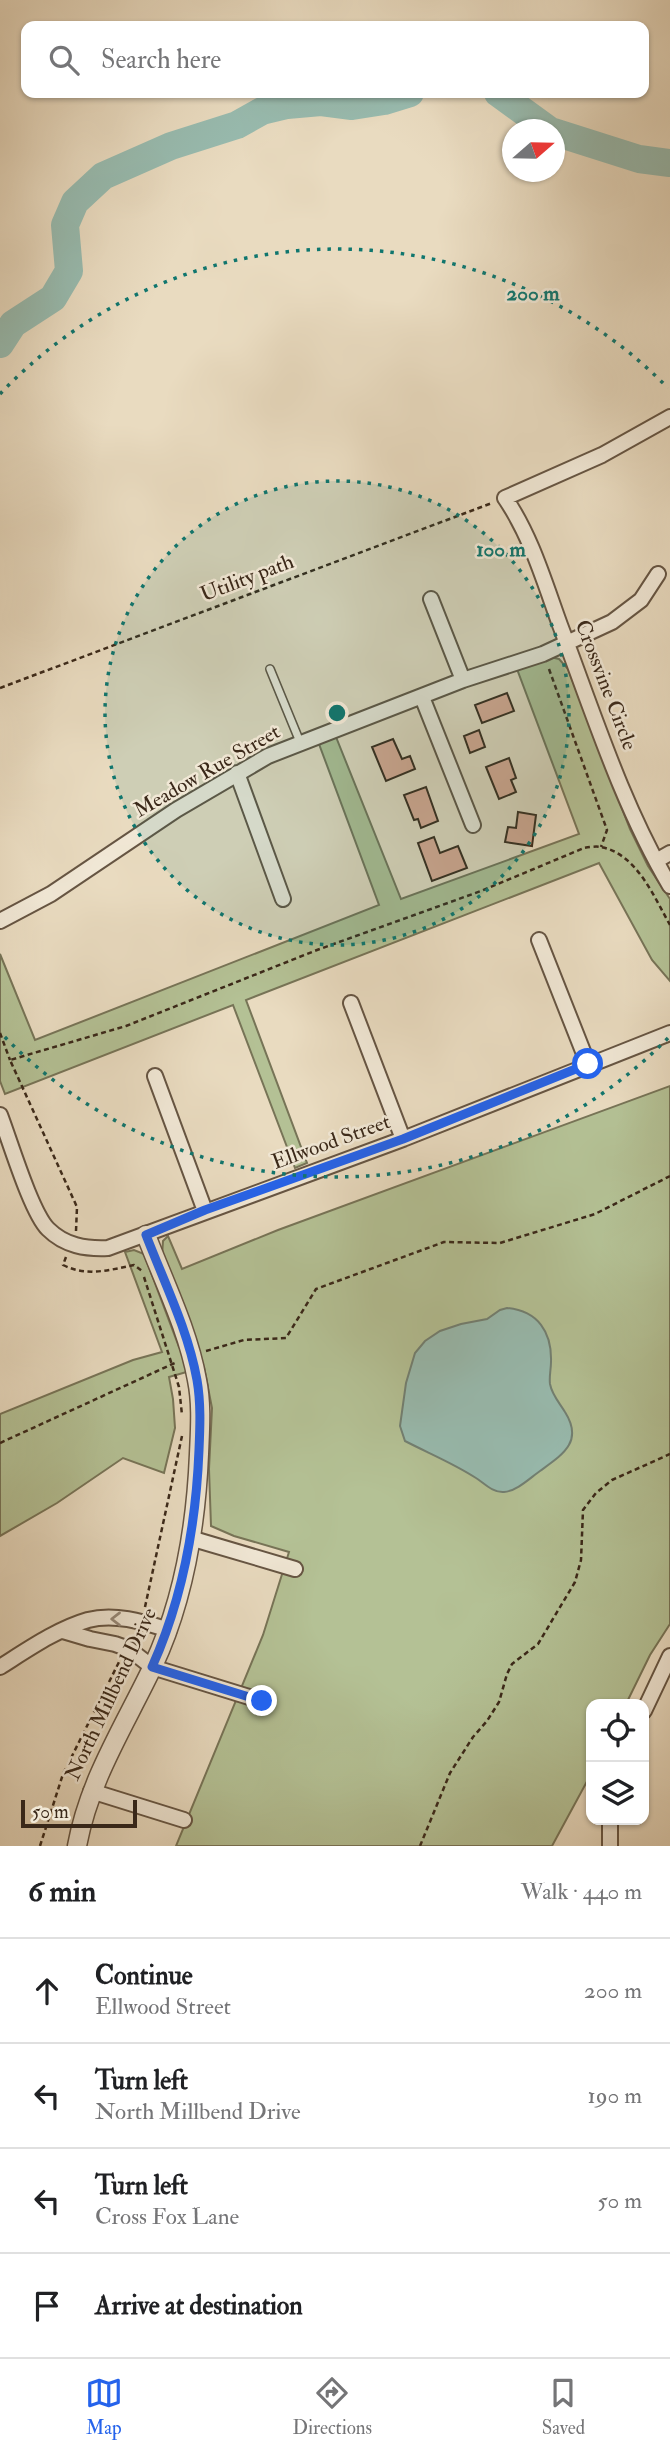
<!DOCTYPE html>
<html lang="en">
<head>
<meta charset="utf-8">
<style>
  body { margin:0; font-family:"IM FELL Double Pica",serif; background:#f6f6f6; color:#202124 }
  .controls { position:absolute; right:21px; bottom:21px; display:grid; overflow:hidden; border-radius:14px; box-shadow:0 2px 5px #0004 }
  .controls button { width:63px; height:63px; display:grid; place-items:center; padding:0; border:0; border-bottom:2px solid #e0e0e0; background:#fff; color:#202124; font:35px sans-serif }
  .compass { position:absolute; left:502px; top:119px; width:63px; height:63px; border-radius:50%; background:#fff; box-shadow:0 2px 5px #0004; rotate:70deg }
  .scale { position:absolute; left:21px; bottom:18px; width:116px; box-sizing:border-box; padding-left:7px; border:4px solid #3a2819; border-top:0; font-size:19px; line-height:24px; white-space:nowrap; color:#3a2819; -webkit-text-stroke:5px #f1e8d6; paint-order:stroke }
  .stop { position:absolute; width:21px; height:21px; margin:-16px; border:5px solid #2563eb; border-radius:50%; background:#fff }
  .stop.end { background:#2563eb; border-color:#fff; box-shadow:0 2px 7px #0008 }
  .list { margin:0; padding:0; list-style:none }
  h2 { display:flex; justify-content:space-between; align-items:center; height:91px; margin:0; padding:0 28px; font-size:30px }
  h2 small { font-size:23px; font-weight:400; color:#757577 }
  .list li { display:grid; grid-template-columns:46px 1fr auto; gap:21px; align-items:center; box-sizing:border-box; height:105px; padding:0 28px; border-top:2px solid #e0e0e0 }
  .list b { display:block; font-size:26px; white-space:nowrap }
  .list p { margin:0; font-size:23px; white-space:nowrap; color:#757577 }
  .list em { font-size:23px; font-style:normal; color:#757577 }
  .icon { flex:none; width:38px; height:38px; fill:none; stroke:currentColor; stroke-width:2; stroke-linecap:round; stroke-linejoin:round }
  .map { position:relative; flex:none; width:670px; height:1846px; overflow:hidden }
  .search { position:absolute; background:#fff; box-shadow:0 2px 5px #0004; left:21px; right:21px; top:21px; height:77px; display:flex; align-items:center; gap:18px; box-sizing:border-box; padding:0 24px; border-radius:14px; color:#757577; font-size:26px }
  .sheet { height:511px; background:#fff }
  nav { display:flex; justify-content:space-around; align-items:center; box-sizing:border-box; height:98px; border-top:2px solid #e0e0e0; background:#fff; font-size:19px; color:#757577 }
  nav a { display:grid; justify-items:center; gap:4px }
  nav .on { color:#2563eb }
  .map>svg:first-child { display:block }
  .green { fill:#b4c195; stroke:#777457; stroke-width:2 }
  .water { fill:#98bbaf; stroke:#728073; stroke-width:2 }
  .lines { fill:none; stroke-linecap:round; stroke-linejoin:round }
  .river { stroke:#98bbaf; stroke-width:28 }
  .building { fill:#e0ab93; stroke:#3a2819; stroke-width:2 }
  .service-casing { stroke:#665543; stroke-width:10 }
  .minor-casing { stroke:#665543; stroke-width:18 }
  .tertiary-casing { stroke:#665543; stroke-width:21 }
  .path { stroke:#3a2819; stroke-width:2.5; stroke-dasharray:5 3.5; stroke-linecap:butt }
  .service { stroke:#f1e8d6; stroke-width:7 }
  .minor { stroke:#f1e8d6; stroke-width:14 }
  .tertiary { stroke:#f1e8d6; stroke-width:18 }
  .oneway { stroke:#968878 }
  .route { stroke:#2563eb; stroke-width:9 }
  .ring { fill:none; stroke:#0f766e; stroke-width:3.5; stroke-dasharray:3.5 7 }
  .labels { text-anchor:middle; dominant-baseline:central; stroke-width:5; stroke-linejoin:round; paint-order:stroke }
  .street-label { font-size:21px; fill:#3a2819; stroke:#f1e8d6 }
  .centre { fill:#0f766e; stroke:#f1e8d6; stroke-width:3.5 }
  .ring-label { font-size:21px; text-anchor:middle; font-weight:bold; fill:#0f766e; stroke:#f1e8d6; stroke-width:5; stroke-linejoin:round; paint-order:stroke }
</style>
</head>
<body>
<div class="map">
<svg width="670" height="1846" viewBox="0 0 670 1846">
  <rect width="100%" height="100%" fill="#e9dbc0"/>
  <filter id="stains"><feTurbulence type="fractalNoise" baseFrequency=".00286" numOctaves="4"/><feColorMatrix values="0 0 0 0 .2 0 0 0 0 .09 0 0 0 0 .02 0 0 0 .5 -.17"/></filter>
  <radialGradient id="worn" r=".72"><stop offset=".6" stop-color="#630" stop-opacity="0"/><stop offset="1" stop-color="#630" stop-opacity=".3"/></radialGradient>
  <!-- green -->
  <path class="green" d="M550,657L559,659L568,669L630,829L648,866L670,899V981L652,960L599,863L246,1000L307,1163L295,1168L233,1005L5,1094L0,1081V954L35,1040L379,905L319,744L336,737L401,899L579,834L517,669Z
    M670,1086V1624L650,1655L626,1704H591V1774L552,1846H176L263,1635L289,1552L234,1536L211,1526L209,1469L212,1408L204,1367L169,1377L173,1399L175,1428L164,1473L123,1458L57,1503L0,1536V1414L133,1360L162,1352L125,1252L134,1250L144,1254L179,1347L195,1342L162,1257L163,1241L168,1236L182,1269L278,1230Z"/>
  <!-- water -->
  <path class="water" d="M507,1308C538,1311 552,1332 551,1362C551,1369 549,1377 550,1384C552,1395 559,1402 565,1412C584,1442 562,1455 540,1471C530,1478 517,1491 504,1492C493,1493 484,1483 476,1478C453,1463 428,1453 405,1441L400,1426L406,1383L415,1353L425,1341L440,1331L461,1324L487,1319L500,1310Z"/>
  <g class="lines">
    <!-- river -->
    <path class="river" d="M498,93L549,130
      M554,132L639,159L670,163
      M0,344L13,324L53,298L69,271L65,225L75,202L103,176L171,146L237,125L262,111L287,105L321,102L352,106L384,101L410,93"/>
  </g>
  <!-- building -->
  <path class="building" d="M507,693L514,711L482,723L475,705Z
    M479,730L485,747L470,753L464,736Z
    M393,739L402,759L410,756L415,769L386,781L372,747Z
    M509,758L516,778L511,780L516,792L499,799L486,767Z
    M426,787L438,821L421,828L418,819L414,820L404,795Z
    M518,812L536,815L532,846L505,842L508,827L516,828Z
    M434,837L440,853L458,846L467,868L432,881L418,843Z"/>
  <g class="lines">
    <!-- service casing -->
    <g class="service-casing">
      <path id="service" d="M270,669L300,742"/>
    </g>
    <!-- minor casing -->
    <g class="minor-casing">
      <path id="minor" d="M670,417L602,455L505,498C531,536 544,581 560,625C593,712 622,805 670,886
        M431,599L463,680
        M422,697L473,825
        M237,773L283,899
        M656,861L670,853
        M0,921L51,894L176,810L268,756L463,680L543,654L612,622L641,600L658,574
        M539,940L588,1064
        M351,1003L403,1139
        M155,1076L205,1211
        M0,1115C10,1141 31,1212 48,1229C65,1246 86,1249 108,1248L403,1139L670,1033
        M190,1538L295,1569
        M63,1631L90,1639L115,1644L129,1649L152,1667L262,1701
        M0,1667C27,1650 57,1629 88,1620C115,1613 143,1622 169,1630
        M644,1711L670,1656
        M91,1791L184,1820
        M610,1846V1820"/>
    </g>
    <!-- tertiary casing -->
    <g class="tertiary-casing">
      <path id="tertiary" d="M77,1846C89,1780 125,1725 153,1666C184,1600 196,1527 199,1454C200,1430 202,1404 197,1380C188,1330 164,1282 146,1235"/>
    </g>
    <!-- path -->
    <path class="path" d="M549,669L607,830L601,847
      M0,688L492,503
      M0,1033L10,1060
      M76,1231L77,1207L10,1060L126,1026L317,950L481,891L584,848C589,847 596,846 601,847C637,854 654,897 670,925
      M66,1257L63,1265C87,1277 109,1270 134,1265L142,1271
      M144,1277L179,1387L182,1415
      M206,1351L244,1340L286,1338L316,1289L444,1242L500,1243L595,1214L670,1176
      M0,1443L177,1362
      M145,1607L182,1436
      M40,1846L63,1774L120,1660
      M420,1846L450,1773L473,1737L487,1721L499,1702L507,1674L512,1664L538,1644L575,1582L581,1560L583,1510L596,1493L612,1480L670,1454"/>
    <!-- service -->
    <use href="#service" class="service"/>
    <!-- minor -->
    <use href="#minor" class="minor"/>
    <!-- tertiary -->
    <use href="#tertiary" class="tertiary"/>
  </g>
  <!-- one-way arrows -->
  <defs><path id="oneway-chevron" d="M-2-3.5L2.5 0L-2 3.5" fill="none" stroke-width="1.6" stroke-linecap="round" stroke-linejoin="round" transform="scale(1.75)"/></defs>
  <use class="oneway" href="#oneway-chevron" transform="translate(116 1619) rotate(-180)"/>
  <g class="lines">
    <!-- route -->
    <path class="route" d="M262,1701L152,1667C183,1598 196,1525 199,1450C200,1427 201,1403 197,1380C188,1330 164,1282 146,1235L205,1210L403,1139L588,1064"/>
  </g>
  <!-- distance rings -->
  <circle cx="337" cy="713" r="232" fill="#0f766e" fill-opacity=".12"/>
  <g class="ring">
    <circle cx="337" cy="713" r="232"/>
    <path d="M668 1038A464 464 0 0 1 0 1032M0 394A464 464 0 0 1 668 388"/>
  </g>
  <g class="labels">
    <!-- street labels -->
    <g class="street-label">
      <text transform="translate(247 578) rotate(-21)">Utility path</text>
      <text transform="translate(606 685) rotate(69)">Crossvine Circle</text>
      <text transform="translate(207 771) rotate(-30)">Meadow Rue Street</text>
      <text transform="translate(331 1142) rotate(-20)">Ellwood Street</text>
      <text transform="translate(111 1694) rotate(-65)">North Millbend Drive</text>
    </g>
  </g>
  <circle cx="337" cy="713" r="10" class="centre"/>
  <g class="ring-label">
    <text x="533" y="300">200 m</text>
    <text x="501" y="556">100 m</text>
  </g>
  <rect width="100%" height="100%" filter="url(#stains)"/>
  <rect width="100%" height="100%" fill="url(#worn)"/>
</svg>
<div class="controls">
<button><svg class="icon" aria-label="locate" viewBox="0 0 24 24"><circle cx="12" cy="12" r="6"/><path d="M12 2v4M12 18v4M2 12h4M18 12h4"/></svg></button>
<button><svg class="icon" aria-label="layers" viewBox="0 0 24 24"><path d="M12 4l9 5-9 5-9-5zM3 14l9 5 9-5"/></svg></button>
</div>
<svg class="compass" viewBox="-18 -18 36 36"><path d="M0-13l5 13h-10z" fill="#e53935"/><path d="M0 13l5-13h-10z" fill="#757577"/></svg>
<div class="scale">50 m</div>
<div class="stop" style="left:588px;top:1064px"></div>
<div class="stop end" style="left:262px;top:1701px"></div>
<div class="search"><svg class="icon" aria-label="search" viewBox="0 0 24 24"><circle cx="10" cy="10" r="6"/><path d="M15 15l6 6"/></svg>Search here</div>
</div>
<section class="sheet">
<h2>6 min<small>Walk · 440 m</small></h2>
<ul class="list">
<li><svg class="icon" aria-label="ahead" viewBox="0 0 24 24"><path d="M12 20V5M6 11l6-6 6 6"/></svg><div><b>Continue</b><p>Ellwood Street</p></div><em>200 m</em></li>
<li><svg class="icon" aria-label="left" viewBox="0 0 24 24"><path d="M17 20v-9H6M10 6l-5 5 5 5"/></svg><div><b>Turn left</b><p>North Millbend Drive</p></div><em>190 m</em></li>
<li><svg class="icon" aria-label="left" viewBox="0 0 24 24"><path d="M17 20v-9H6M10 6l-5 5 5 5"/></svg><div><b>Turn left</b><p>Cross Fox Lane</p></div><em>50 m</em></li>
<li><svg class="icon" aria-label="arrive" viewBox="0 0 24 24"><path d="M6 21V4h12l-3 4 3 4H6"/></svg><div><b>Arrive at destination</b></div></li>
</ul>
</section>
<nav>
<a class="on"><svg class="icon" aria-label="map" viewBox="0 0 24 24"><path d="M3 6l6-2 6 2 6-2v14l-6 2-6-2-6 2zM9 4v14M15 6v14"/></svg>Map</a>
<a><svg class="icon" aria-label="directions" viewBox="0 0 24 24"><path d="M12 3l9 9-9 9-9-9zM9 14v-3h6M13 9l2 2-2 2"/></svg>Directions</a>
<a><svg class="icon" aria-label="saved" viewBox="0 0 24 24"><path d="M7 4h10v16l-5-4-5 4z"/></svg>Saved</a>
</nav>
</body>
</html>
